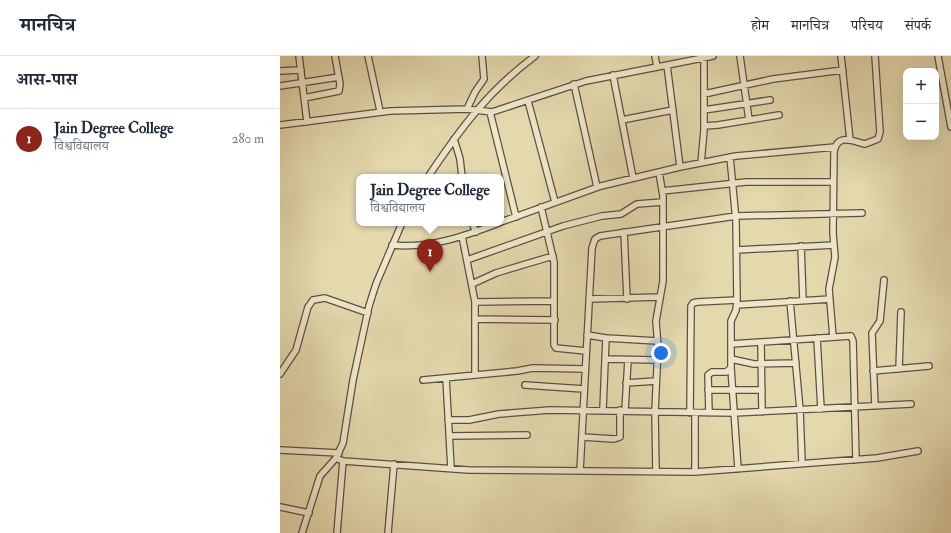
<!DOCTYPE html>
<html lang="hi">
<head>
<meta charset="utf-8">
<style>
  body { margin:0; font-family:"IM FELL Double Pica","Noto Serif Devanagari",serif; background:#f6f6f7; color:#1f2937 }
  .controls { position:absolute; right:12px; top:12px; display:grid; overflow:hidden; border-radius:8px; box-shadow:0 4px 16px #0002 }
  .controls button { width:36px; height:36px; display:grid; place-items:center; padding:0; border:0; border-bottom:1px solid #e0e1e3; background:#fff; color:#1f2937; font:20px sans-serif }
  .you { position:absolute; left:381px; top:297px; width:14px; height:14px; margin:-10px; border:3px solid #fff; border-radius:50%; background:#1a73e8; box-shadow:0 0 0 6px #1a73e833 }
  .badge { display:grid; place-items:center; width:26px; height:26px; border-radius:50%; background:#8f2418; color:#fff; font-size:13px; font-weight:700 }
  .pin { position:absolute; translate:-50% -33px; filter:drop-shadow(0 1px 2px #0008) }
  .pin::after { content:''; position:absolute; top:21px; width:14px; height:12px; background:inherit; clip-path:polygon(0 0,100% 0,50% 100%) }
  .popup { position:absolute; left:76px; top:118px; width:148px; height:52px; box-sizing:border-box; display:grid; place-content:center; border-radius:8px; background:#fff; filter:drop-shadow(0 1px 3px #0005); font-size:13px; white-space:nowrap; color:#747a83 }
  .popup b { font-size:15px; color:#1f2937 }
  .popup::after { content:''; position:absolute; left:50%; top:100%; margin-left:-8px; border:8px solid transparent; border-top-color:#fff }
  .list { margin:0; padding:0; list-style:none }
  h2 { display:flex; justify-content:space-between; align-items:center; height:52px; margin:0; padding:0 16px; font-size:17px }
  h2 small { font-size:13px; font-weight:400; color:#747a83 }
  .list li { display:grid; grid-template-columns:26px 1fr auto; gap:12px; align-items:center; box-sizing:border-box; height:60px; padding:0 16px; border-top:1px solid #e0e1e3 }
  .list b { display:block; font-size:15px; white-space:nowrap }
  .list p { margin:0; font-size:13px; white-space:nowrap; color:#747a83 }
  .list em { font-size:13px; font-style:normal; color:#747a83 }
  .map { position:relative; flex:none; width:671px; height:477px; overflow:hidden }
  header { display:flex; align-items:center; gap:24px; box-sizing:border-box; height:56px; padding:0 20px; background:#fff; border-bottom:1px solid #e0e1e3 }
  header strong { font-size:19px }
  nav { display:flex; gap:22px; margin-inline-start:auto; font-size:14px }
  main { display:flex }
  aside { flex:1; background:#fff }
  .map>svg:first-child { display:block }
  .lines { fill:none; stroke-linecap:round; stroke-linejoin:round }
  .minor-casing { stroke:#5c5040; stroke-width:8 }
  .minor { stroke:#ede6ca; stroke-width:5.5 }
</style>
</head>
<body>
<header>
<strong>मानचित्र</strong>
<nav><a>होम</a><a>मानचित्र</a><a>परिचय</a><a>संपर्क</a></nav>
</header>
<main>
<aside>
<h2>आस-पास<small></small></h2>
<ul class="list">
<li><span class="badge">1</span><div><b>Jain Degree College</b><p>विश्वविद्यालय</p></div><em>280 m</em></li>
</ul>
</aside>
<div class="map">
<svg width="671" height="477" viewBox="0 0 671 477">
  <rect width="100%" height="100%" fill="#e4d8ad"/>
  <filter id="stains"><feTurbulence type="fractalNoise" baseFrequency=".005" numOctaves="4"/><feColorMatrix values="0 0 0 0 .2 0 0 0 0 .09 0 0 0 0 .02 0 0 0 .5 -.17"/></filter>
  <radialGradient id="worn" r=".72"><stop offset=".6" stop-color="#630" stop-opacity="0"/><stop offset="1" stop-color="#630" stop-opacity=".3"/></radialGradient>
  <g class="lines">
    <!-- minor casing -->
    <g class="minor-casing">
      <path id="minor" d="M19,0L27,66
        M88,0L100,55
        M375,0L377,11
        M460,0L469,64
        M561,0L570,84
        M658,0L671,71
        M387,9L400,111
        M0,15L21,14
        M333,19L353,122
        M294,28L317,131
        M0,30L59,21
        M424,38L493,23L563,14
        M24,42L59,35L60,28L55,0
        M248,45L275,146
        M187,53L195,36L204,23L202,0
        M424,54L490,44
        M210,56L236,161
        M342,64L393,54
        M0,69L110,55L187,53L212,56L306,25L433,0
        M424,70L438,69L499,59
        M174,83L180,103L182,121
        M421,107L424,74V2
        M148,121C180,73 208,35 255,0
        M382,135L466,126H553
        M261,151L274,206V289L276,292L306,295
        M221,166L321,130L400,111L456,100L555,91
        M192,167L196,176
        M344,176L347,243
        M182,180L195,246V319
        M112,189C149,193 185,180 219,167
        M521,190L523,244
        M457,194L554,189
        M187,204L283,170L322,160L341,158L357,148L383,146
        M192,228L216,217L273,200
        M309,243L380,241
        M510,245L520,354L522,407
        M195,246L274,245
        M457,249L550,243
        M195,263L275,264
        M307,279L326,282L377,285
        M553,281L549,233L555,201L553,177L554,96C557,77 572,85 585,88L598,83L600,76L595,0
        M537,282L541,353
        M481,287L482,356
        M451,288L571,280L573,285L576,404
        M325,303L377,304
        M451,303L474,308L516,307
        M451,312L458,413
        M619,313L621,256
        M593,315L649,310
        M0,318L16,294L28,251L33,244L45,242L88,257
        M166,322L171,412
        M143,324L237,315L253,312L305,313
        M346,327L376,325
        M245,329L304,333
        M428,334H482
        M595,350L592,277L600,265L604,224
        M323,353L326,282
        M345,354L348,304
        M410,357L411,250L413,247L417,246L457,244
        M415,357V416
        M429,357L428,319L432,316H446L451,312V265L456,254L457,244L456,165L450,101
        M168,364H189L219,358L270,354L453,357L631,348
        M169,380L247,379
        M302,381L334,383L340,381V354
        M0,394L59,397
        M56,402L63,405L189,414L415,416L597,402L638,395
        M300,415L312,192L315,183L320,180L456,160L582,157
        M376,416L375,356L378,291L376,265L383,225V140L379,116
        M0,451L29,457
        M22,477L40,420L56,402L63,387L73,324L89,250L96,228L122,167
        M57,477L63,405
        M108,477L114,408"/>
    </g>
    <!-- minor -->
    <use href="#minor" class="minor"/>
  </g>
  <rect width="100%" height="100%" filter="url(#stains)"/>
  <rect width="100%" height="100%" fill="url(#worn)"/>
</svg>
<div class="controls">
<button>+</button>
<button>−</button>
</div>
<div class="you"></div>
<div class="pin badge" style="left:150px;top:216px">1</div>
<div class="popup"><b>Jain Degree College</b>विश्वविद्यालय</div>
</div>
</main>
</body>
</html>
